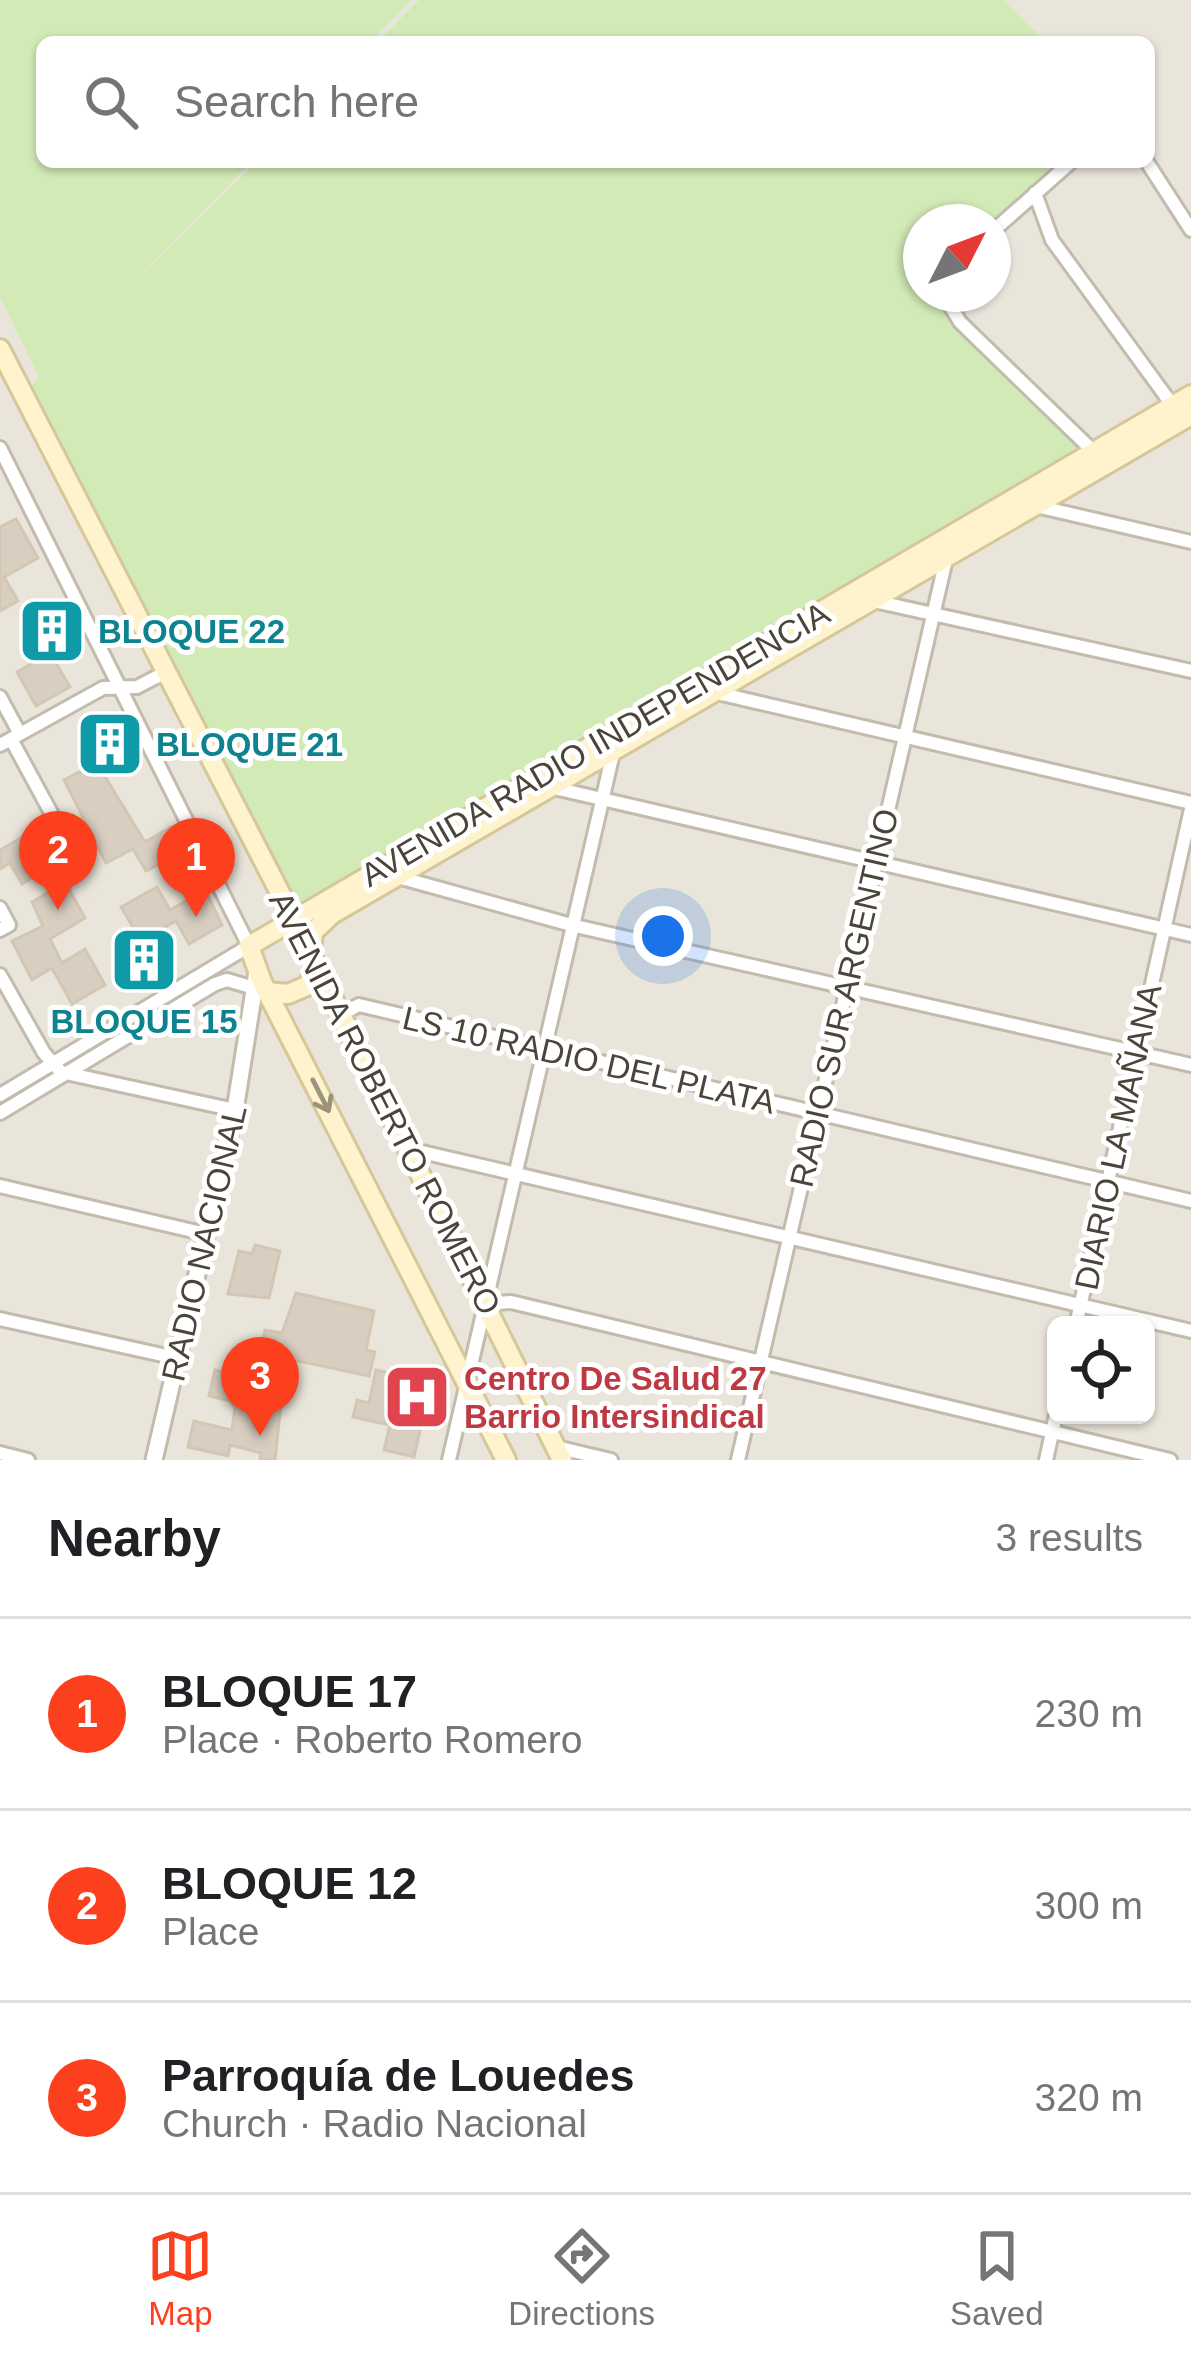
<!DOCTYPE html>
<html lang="en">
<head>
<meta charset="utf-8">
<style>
  body { margin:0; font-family:Arial,sans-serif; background:#f6f6f6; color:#202124 }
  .controls { position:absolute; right:36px; bottom:36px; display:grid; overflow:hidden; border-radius:18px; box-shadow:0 3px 9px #0004 }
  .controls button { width:108px; height:108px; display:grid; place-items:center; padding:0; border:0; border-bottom:3px solid #e0e0e0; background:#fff; color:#202124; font:60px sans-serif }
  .compass { position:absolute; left:903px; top:204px; width:108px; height:108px; border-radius:50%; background:#fff; box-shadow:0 3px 9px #0004; rotate:48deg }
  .you { position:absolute; left:663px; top:936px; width:42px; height:42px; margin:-30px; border:9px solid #fff; border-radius:50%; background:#1a73e8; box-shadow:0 0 0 18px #1a73e833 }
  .badge { display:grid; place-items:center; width:78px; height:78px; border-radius:50%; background:#fc3f1d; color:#fff; font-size:39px; font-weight:700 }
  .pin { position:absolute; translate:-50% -99px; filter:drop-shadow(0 3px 6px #0008) }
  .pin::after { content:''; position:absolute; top:63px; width:42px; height:36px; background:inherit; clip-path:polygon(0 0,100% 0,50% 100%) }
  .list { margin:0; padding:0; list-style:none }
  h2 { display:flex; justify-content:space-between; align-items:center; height:156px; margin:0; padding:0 48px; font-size:51px }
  h2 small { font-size:39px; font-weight:400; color:#757577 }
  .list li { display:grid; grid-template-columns:78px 1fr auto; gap:36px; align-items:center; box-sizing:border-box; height:192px; padding:0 48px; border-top:3px solid #e0e0e0 }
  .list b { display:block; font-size:45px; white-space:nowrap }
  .list p { margin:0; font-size:39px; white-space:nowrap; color:#757577 }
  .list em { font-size:39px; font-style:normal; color:#757577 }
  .icon { flex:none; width:66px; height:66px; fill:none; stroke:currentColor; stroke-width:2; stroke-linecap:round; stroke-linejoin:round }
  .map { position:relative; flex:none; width:1191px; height:1460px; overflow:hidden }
  .search { position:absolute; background:#fff; box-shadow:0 3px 9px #0004; left:36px; right:36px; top:36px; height:132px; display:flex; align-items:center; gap:30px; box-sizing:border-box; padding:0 42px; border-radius:18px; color:#757577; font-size:45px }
  .sheet { height:732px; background:#fff }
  nav { display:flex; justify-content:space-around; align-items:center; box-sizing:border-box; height:168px; border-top:3px solid #e0e0e0; background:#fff; font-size:33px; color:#757577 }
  nav a { display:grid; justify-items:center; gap:6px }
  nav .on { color:#fc3f1d }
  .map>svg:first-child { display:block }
  .residential { fill:#eae5da; fill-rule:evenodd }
  .green { fill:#d2eab5 }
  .building { fill:#d8cfc1; stroke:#d3c7b4; stroke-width:3 }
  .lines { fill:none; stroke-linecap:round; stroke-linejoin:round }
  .minor-casing { stroke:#c2bbae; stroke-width:18 }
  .tertiary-casing { stroke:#c2bbae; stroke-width:21 }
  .secondary-casing { stroke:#d6c79b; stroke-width:24 }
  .minor { stroke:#fff; stroke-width:12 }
  .tertiary { stroke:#fff; stroke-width:15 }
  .secondary { stroke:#fff3cd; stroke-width:18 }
  .oneway { stroke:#9c937c }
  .labels { text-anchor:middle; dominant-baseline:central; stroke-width:10; stroke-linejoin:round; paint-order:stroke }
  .culture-label { font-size:33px; font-weight:bold; fill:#0d838f; stroke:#fff; text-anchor:start }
  .street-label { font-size:33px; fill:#4b4439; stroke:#fff }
  .health-label { font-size:33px; font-weight:bold; fill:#be3a42; stroke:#fff; text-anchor:start }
</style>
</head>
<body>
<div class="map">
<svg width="1191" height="1460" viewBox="0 0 1191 1460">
  <rect width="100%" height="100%" fill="#f6f3ec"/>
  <!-- residential -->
  <path class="residential" d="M0,0H1191V1460H0ZM42,42H1149V162H42ZM921,222H993V294H921ZM1056,1325H1146V1415H1056Z"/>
  <!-- green -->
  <path class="green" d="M0,0H411L370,42H42V162H251L119,297L256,162H1061L993,226L921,222V294H940L1090,452L296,913L26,391L39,377L0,297Z
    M419,0H1003L1045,42H377Z"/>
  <!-- building -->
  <path class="building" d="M16,519L38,558L4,577L18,601L0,611V527Z
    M61,605L78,638L43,657L25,625Z
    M50,653L70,687L36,706L17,672Z
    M115,712L140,755L104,775L145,842L171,827L184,851L146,871L133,849L106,863L64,780L97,763L82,732Z
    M35,830L54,865L22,884L10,863L0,869V850Z
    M65,882L85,918L50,939L62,963L85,949L105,985L72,1004L52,968L32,980L12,941L43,926L32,902Z
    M157,887L170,910L205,890L222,925L189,944L176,921L154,933L170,966L135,986L117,954L141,941L121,907Z
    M255,1245L280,1251L269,1298L228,1294L239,1251L252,1254Z
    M296,1293L374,1311L366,1350L375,1352L369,1376L294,1360L289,1394L282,1393L275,1460H260L261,1453L230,1445L228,1456L188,1447L194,1421L232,1430L235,1408L230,1401L209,1396L215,1370L236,1376L245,1370L252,1341L262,1344L265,1330L282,1333Z
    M412,1368L423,1370L420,1384L430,1386L414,1457L384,1450L390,1425L353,1417L357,1400L369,1403L376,1370L410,1378Z"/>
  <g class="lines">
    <!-- minor casing -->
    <g class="minor-casing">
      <path id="minor" d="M1147,162L1191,230
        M1035,193L1052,240L1173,406
        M993,231L1071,162
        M943,294L960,322L1094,452
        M0,448L249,946L0,1095
        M1036,506L1191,542
        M874,601L1191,671
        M713,692L1191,803
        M0,697L20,734
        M11,739L62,833
        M0,745L103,688L137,687L164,673
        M550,787L1191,935
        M398,877L575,926L1191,1065
        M0,908L9,925L0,930
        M0,975L44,1053L61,1072L235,1110
        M340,1015L359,1005L1191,1201
        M0,1113L215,984L227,980L261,990
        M409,1149L1191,1331
        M0,1186L206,1234
        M486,1304L511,1302L1170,1460
        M0,1319L176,1358
        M1076,1325L1191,809
        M556,1447L611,1460
        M0,1453L28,1460
        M449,1460L614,749
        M738,1460L947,555
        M1046,1460L1056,1415"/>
    </g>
    <!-- tertiary casing -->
    <g class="tertiary-casing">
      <path id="tertiary" d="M154,1460L235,1110L257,972"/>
    </g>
    <!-- secondary casing -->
    <g class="secondary-casing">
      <path id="secondary" d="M0,349L294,920L562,1460
        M311,955L313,932L332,914L1191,415
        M268,992L288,994L309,985L315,963
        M506,1460L262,982L249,946L1191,395"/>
    </g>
    <!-- minor -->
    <use href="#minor" class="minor"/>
    <!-- tertiary -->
    <use href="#tertiary" class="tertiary"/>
    <!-- secondary -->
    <use href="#secondary" class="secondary"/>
  </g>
  <!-- one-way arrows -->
  <defs><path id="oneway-shaft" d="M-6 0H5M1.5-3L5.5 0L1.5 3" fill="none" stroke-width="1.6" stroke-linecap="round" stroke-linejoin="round" transform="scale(3)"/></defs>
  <use class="oneway" href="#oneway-shaft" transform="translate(321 1096) rotate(63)"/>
  <!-- icons -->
  <defs>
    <g id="building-square" transform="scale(3.45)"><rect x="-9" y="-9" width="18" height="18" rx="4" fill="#0f9aa8" stroke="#fff"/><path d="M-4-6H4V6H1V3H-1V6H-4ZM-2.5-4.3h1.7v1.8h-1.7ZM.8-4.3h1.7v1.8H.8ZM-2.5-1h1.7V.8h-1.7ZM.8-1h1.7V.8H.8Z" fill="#fff"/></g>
    <g id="hospital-square" transform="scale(3.45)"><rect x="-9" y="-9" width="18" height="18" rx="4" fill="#e0444e" stroke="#fff"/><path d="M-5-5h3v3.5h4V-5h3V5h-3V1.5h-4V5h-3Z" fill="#fff"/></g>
  </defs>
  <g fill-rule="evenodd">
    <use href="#building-square" x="52" y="631"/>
    <use href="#building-square" x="110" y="744"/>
    <use href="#building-square" x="144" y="960"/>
    <use href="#hospital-square" x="417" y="1397"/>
  </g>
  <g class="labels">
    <!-- culture labels -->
    <g class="culture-label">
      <text x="98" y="631">BLOQUE 22</text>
      <text x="156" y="744">BLOQUE 21</text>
      <text x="144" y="1021" text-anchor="middle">BLOQUE 15</text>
    </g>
    <!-- street labels -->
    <g class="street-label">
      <text transform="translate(595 744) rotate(-30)">AVENIDA RADIO INDEPENDENCIA</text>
      <text transform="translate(844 998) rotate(-77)">RADIO SUR ARGENTINO</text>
      <text transform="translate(589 1060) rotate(13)">LS 10 RADIO DEL PLATA</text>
      <text transform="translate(385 1103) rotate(63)">AVENIDA ROBERTO ROMERO</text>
      <text transform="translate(1118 1137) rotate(-78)">DIARIO LA MAÑANA</text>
      <text transform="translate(204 1243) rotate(-77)">RADIO NACIONAL</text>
    </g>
    <!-- health labels -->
    <g class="health-label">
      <text x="464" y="1378">Centro De Salud 27<tspan x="464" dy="38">Barrio Intersindical</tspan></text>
    </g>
  </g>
</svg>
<div class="controls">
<button><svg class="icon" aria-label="locate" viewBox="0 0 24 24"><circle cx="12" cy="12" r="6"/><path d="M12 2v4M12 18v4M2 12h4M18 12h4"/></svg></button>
</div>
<svg class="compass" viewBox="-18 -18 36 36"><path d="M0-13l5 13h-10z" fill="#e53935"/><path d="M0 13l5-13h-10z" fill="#757577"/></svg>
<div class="you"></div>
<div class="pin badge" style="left:196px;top:917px">1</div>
<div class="pin badge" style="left:58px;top:910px">2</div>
<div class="pin badge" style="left:260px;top:1436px">3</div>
<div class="search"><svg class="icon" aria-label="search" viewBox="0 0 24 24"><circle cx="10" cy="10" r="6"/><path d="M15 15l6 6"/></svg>Search here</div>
</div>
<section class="sheet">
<h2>Nearby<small>3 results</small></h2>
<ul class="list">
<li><span class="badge">1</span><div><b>BLOQUE 17</b><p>Place · Roberto Romero</p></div><em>230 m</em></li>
<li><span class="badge">2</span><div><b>BLOQUE 12</b><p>Place</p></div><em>300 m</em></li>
<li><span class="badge">3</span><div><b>Parroquía de Louedes</b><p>Church · Radio Nacional</p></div><em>320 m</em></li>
</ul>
</section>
<nav>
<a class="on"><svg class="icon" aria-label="map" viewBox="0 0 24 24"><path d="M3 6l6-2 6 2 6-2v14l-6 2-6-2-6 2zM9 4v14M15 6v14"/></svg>Map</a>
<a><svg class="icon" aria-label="directions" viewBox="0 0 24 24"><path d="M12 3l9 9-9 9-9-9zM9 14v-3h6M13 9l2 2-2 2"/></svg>Directions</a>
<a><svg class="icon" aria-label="saved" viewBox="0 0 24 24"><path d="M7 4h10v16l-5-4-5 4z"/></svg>Saved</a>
</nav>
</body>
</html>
